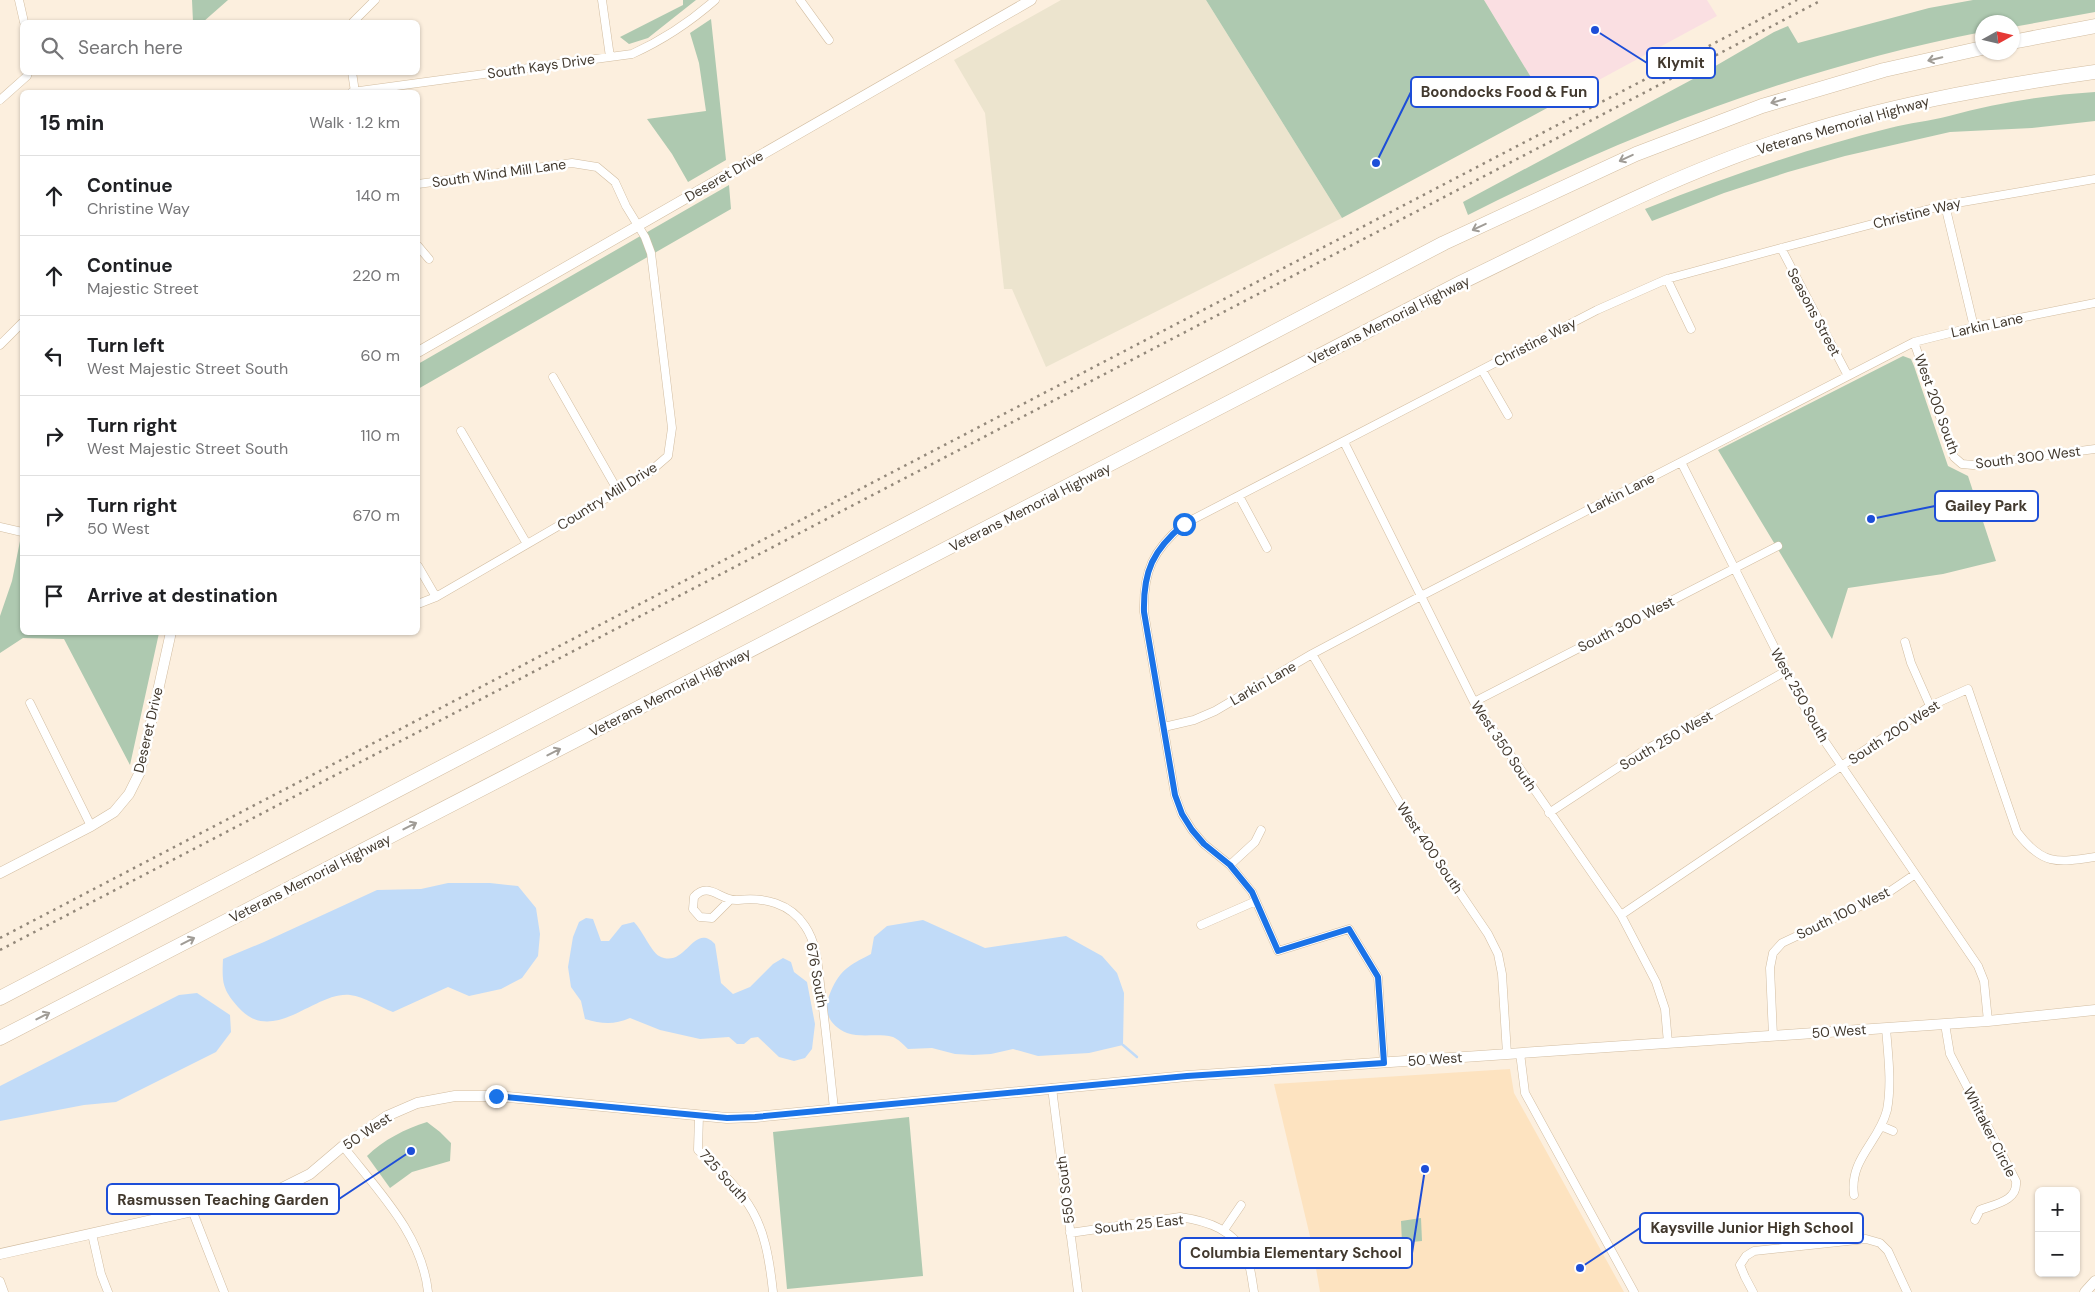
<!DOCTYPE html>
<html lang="en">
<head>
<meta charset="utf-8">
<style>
  body { margin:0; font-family:"DM Sans",sans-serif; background:#f2f2f2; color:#202124 }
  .controls { position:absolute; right:15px; bottom:15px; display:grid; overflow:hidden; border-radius:8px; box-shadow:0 1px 4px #0004 }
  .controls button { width:45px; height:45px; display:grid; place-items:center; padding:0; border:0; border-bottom:1px solid #e0e0e0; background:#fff; color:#202124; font:25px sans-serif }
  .compass { position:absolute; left:1975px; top:15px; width:45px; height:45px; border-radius:50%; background:#fff; box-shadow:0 1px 4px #0004; rotate:82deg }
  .stop { position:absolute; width:15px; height:15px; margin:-11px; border:4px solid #1a73e8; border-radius:50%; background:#fff }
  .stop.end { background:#1a73e8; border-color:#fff; box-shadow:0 1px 5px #0008 }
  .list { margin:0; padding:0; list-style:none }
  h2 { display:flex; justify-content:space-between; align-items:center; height:65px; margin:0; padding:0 20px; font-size:21px }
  h2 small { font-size:16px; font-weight:400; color:#757577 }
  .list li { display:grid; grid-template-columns:32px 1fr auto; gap:15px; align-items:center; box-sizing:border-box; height:80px; padding:0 20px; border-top:1px solid #e0e0e0 }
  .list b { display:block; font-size:19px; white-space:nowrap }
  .list p { margin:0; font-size:16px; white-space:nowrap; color:#757577 }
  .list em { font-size:16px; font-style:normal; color:#757577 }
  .icon { flex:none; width:28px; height:28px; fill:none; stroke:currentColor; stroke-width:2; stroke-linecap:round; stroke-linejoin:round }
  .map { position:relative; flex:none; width:2095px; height:1292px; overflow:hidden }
  .search { position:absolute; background:#fff; box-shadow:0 1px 4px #0004; left:20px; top:20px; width:400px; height:55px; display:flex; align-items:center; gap:12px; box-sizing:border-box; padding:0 18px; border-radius:8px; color:#757577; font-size:19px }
  .panel { position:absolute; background:#fff; box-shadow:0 1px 4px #0004; left:20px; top:90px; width:400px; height:545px; border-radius:8px }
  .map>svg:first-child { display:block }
  .commercial { fill:#fadfe2 }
  .industrial { fill:#ece4ce }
  .built { fill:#fde3c0 }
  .green { fill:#aec9b0 }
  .water { fill:#c1dbf8 }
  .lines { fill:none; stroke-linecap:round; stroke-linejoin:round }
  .stream { stroke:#c1dbf8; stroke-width:2.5 }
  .street-casing { stroke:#d2bda1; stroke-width:9 }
  .secondary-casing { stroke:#d2bda1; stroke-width:11 }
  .highway-casing { stroke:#d2bda1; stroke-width:15 }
  .street { stroke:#fff; stroke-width:8 }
  .secondary { stroke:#fff; stroke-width:10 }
  .highway { stroke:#fff; stroke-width:14 }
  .rail { stroke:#93887a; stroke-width:2.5; stroke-dasharray:2.5 5; stroke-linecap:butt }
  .oneway { stroke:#a09c96 }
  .route { stroke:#1a73e8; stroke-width:6 }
  .labels { text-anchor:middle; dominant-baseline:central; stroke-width:5; stroke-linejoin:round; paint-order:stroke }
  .street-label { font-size:14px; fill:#42392e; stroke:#fff }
  .leader { fill:none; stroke:#1d4ed8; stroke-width:2 }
  .callout-dot { fill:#1d4ed8; stroke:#fff; stroke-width:2 }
  .callout { fill:#fff; stroke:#1d4ed8; stroke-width:2 }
  .callout-label { font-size:15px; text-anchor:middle; font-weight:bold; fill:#42392e }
</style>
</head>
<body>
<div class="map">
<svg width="2095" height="1292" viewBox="0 0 2095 1292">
  <rect width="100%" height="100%" fill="#fcefde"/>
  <!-- commercial -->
  <path class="commercial" d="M1484,0H1707L1717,16L1549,107Z"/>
  <!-- industrial -->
  <path class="industrial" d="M1061,0H1206L1342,218L1046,367L1012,289H1004L985,113L954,60Z"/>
  <!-- built -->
  <path class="built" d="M1510,1069L1514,1093L1624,1292H1320L1312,1245L1274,1084Z"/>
  <!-- green -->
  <path class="green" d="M192,0H228L203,22H193Z
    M683,0H696L648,38L629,44L620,37L683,5Z
    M1206,0H1484L1549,107L1342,218Z
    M1973,0H2095V12L2013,27L2012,22H1982V32C1803,67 1631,132 1468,215L1463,202L1693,79L1774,32L1788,26L1798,43L1929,8Z
    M711,19L726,160L688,182L672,154L647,119L706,111L699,63L690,33Z
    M2095,92V121L2032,128L1950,132L1845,156L1788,172L1724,193L1652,221L1645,209C1725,177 1806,149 1890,128C1909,123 1930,121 1949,116C1997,103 2045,95 2095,92Z
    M729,185L731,209L418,389V364Z
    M1903,356L1911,359L1914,366L1948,466L1968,476L1996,561L1943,574L1848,588L1832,639L1718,450Z
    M20,541L22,542V632L159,633L130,765L64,639L23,638L0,653V616L12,581Z
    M909,1117L923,1276L787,1289L773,1132Z
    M427,1122L440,1132L451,1143L450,1161L412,1172L390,1188L367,1156C383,1140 405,1129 427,1122Z
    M1421,1218L1422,1241L1402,1243L1401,1221Z"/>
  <!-- water -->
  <path class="water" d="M448,883H490L518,886L536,908L540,934L538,956L522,978L501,989L469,996L448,987L393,1012C380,1007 365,997 350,995C315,991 273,1047 238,1007C222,989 222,982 223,959L264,942L377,890L421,889Z
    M586,918L593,919L601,941H609L622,925L634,922C642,930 651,951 659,956C686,970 693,921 715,944L721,983L733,994L750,987L773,964L783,958L791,962L794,972L807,982L815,1024L812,1049L805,1058L794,1061L779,1057L758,1037L751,1038L744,1044H737L729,1037L700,1039L660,1030L630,1018C614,1025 602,1024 585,1019L581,1001L571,987L568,967L573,937L579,922Z
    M923,920L985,948L1066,936L1102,956L1117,973L1124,993L1123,1045L1089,1053L1038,1056L1013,1049L991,1054L973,1055L955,1054L932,1048L908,1049C904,1045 898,1039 893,1037C878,1033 861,1038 847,1033C830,1026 823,1012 829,996C839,970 848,966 871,954L874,937L887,926Z
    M197,993L230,1015L231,1032L216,1052L116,1102L84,1105L0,1121V1086L179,995Z"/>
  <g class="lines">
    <!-- stream -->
    <path class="stream" d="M1123,1045L1137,1057"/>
    <!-- street casing -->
    <g class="street-casing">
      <path id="street" d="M19,0L24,22
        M602,0L610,57
        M800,0L829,40
        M353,22L375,0
        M352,72L355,92
        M352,92L632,54C663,40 690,22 715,0
        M0,100L27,76L28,72
        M418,184L572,163L597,167L615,182L626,206L645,237L651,253L672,428L668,456L646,475L436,597L418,604
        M1945,205L1974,327
        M418,246L429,259
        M1781,248L1848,376
        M1667,279L1691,329
        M1914,342L1954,457L1962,464L1973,465L2095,449
        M0,345L22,323
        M1482,370L1508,415
        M553,377L618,491
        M461,431L527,544
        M1344,442L1474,702L1621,915L1656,982L1665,1009L1668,1043
        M1681,462L1813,724L1978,966L1984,981L1988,1021
        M1239,496L1267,548
        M0,527L22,532
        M418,566L436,597
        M1905,642L1911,663L1930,706
        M1312,654L1402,807L1488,934L1498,954L1502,974L1507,1054
        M1474,702L1778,546
        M30,703L91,826
        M1164,727L1194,720L1215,711L1312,654L1421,596L1914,342L1974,327L2095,303
        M1549,813L1640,753L1786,671
        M1230,865L1255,842L1261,830
        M729,901L712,918L700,917L693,909L694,897C709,880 721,902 738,900C764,897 790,903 805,926C818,945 818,970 821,992C826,1031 830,1070 834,1109
        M1621,915L1930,706L1968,689L2017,832C2042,865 2056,863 2095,857
        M1201,925L1256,901
        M1945,1024L1950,1054L2016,1181C2018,1201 1995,1204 1980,1210L1975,1220
        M1773,1036L1770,968L1773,953L1782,943L1886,894L1914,875
        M1520,1053L1525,1093L1634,1292
        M1384,1063L1378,977L1349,929L1278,951L1252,892L1230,865L1204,844L1192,830L1182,814L1175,795L1144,612C1143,571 1153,550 1184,524L1597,310L1667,279L1781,248L1945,205L2095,179
        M1052,1088L1078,1292
        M699,1115L698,1150C752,1200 765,1217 773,1292
        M1881,1126L1893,1131
        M343,1146C377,1190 422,1234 428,1292
        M1854,1195C1849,1159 1879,1142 1887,1110C1892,1083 1888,1055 1886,1028
        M192,1210L224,1292
        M1224,1230L1241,1205
        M1070,1233L1180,1217C1208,1221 1235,1230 1247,1258C1251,1268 1252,1281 1254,1292
        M92,1234L101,1274L108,1292
        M0,1281L4,1292
        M1753,1292L1745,1277L1740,1265L1746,1256L1754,1251L1866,1239L1880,1243L1888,1251L1907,1292"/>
    </g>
    <!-- secondary casing -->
    <g class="secondary-casing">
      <path id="secondary" d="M418,352L1031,0
        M0,873L91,826L114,812L129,794L140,772L171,632
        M0,1254L255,1197L282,1188L310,1174L343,1146L387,1116L417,1103L455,1096H497L727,1118L755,1117L1187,1076L1988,1021L2095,1010
        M2085,1292L2095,1281"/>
    </g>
    <!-- highway casing -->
    <g class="highway-casing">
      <path id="highway" d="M2012,42L2095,26
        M0,998L1444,243L1636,154L1762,106L1884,70L1982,48
        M0,1038L1462,282C1566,232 1669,177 1778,141C1881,106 1988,87 2095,72"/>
    </g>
    <!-- street -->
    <use href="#street" class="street"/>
    <!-- secondary -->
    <use href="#secondary" class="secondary"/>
    <!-- highway -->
    <use href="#highway" class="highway"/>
    <!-- rail -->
    <path class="rail" d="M0,938L1797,0
      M0,950L1822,0"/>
  </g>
  <!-- one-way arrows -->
  <defs><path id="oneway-shaft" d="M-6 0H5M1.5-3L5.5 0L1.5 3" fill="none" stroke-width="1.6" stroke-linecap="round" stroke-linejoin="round" transform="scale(1.25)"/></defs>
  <g class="oneway">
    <use href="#oneway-shaft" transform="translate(1935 59) rotate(167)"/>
    <use href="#oneway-shaft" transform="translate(1778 101) rotate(164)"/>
    <use href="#oneway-shaft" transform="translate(1626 158) rotate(155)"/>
    <use href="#oneway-shaft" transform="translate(1479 227) rotate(155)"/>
    <use href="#oneway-shaft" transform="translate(554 752) rotate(-27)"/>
    <use href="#oneway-shaft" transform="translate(410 826) rotate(-27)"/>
    <use href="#oneway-shaft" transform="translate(188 941) rotate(-27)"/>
    <use href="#oneway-shaft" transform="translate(43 1016) rotate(-27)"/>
  </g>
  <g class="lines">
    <!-- route -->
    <path class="route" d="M496,1096L727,1118L755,1117L1187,1076L1384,1063L1378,977L1349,929L1278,951L1252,892L1230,865L1204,844L1192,830L1182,814L1175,795L1144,612C1143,571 1153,550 1184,524"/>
  </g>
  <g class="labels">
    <!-- street labels -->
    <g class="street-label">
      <text transform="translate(541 66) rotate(-8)">South Kays Drive</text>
      <text transform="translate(1843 125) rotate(-16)">Veterans Memorial Highway</text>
      <text transform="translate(499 173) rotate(-8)">South Wind Mill Lane</text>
      <text transform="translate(724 176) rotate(-30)">Deseret Drive</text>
      <text transform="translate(1917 213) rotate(-14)">Christine Way</text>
      <text transform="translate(1814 312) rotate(62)">Seasons Street</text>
      <text transform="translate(1389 320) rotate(-27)">Veterans Memorial Highway</text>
      <text transform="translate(1987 325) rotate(-12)">Larkin Lane</text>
      <text transform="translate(1535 342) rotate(-27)">Christine Way</text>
      <text transform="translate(1937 404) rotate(70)">West 200 South</text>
      <text transform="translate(2028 457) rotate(-7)">South 300 West</text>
      <text transform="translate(1621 493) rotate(-27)">Larkin Lane</text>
      <text transform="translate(607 496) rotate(-32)">Country Mill Drive</text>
      <text transform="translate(1030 507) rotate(-27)">Veterans Memorial Highway</text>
      <text transform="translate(1626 624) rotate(-27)">South 300 West</text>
      <text transform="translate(1263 683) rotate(-30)">Larkin Lane</text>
      <text transform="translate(670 692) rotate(-27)">Veterans Memorial Highway</text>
      <text transform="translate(1800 695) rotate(61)">West 250 South</text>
      <text transform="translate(148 730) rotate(-77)">Deseret Drive</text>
      <text transform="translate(1894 732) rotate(-33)">South 200 West</text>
      <text transform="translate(1666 740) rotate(-30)">South 250 West</text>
      <text transform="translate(1504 746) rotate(56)">West 350 South</text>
      <text transform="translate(1430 848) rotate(56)">West 400 South</text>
      <text transform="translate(310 878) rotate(-27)">Veterans Memorial Highway</text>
      <text transform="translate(1843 913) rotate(-26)">South 100 West</text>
      <text transform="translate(817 975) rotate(80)">676 South</text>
      <text transform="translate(1839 1031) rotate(-4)">50 West</text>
      <text transform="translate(1435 1059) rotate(-4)">50 West</text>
      <text transform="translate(367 1131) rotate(-34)">50 West</text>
      <text transform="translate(1990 1132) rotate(63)">Whitaker Circle</text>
      <text transform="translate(724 1176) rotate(48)">725 South</text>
      <text transform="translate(1065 1190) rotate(-97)">550 South</text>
      <text transform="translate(1139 1224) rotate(-6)">South 25 East</text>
    </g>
  </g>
  <!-- callouts -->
  <path class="leader" d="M1595 30L1647 63M1376 163L1411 92M1871 519L1935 506M411 1151L339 1199M1580 1268L1640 1228M1425 1169L1412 1253"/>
  <g class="callout-dot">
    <circle cx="1595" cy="30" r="5"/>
    <circle cx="1376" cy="163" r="5"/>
    <circle cx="1871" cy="519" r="5"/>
    <circle cx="411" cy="1151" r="5"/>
    <circle cx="1580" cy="1268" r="5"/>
    <circle cx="1425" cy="1169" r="5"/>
  </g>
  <g class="callout">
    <rect x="1647" y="48" width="68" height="30" rx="5"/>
    <rect x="1411" y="77" width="187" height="30" rx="5"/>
    <rect x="1935" y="491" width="103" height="30" rx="5"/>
    <rect x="107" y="1184" width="232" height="30" rx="5"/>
    <rect x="1640" y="1213" width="223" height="30" rx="5"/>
    <rect x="1180" y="1238" width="232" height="30" rx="5"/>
  </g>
  <g class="callout-label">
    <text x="1681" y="68">Klymit</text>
    <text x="1504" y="97">Boondocks Food &amp; Fun</text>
    <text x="1986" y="511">Gailey Park</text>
    <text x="223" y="1205">Rasmussen Teaching Garden</text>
    <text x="1752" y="1233">Kaysville Junior High School</text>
    <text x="1296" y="1258">Columbia Elementary School</text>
  </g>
</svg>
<div class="controls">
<button>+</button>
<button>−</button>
</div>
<svg class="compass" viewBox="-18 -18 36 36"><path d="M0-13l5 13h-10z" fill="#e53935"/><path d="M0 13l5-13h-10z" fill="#757577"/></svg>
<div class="stop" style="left:1184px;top:524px"></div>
<div class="stop end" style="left:496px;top:1096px"></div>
<div class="search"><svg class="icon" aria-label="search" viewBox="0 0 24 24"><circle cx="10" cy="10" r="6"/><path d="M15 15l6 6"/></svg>Search here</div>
<section class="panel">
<h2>15 min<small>Walk · 1.2 km</small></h2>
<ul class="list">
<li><svg class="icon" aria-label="ahead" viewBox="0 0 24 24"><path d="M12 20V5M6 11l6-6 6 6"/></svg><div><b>Continue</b><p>Christine Way</p></div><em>140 m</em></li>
<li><svg class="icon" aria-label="ahead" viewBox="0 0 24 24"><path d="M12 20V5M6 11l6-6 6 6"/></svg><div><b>Continue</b><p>Majestic Street</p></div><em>220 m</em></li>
<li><svg class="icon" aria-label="left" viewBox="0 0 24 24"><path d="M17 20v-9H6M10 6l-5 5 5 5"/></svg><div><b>Turn left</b><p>West Majestic Street South</p></div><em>60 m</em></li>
<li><svg class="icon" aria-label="right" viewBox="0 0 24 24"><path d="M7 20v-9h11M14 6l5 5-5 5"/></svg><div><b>Turn right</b><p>West Majestic Street South</p></div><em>110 m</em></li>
<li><svg class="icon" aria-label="right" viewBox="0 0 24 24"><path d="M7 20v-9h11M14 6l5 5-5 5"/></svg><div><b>Turn right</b><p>50 West</p></div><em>670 m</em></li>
<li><svg class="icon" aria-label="arrive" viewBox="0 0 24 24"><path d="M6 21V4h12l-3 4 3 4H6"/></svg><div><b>Arrive at destination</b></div></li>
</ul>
</section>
</div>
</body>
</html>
